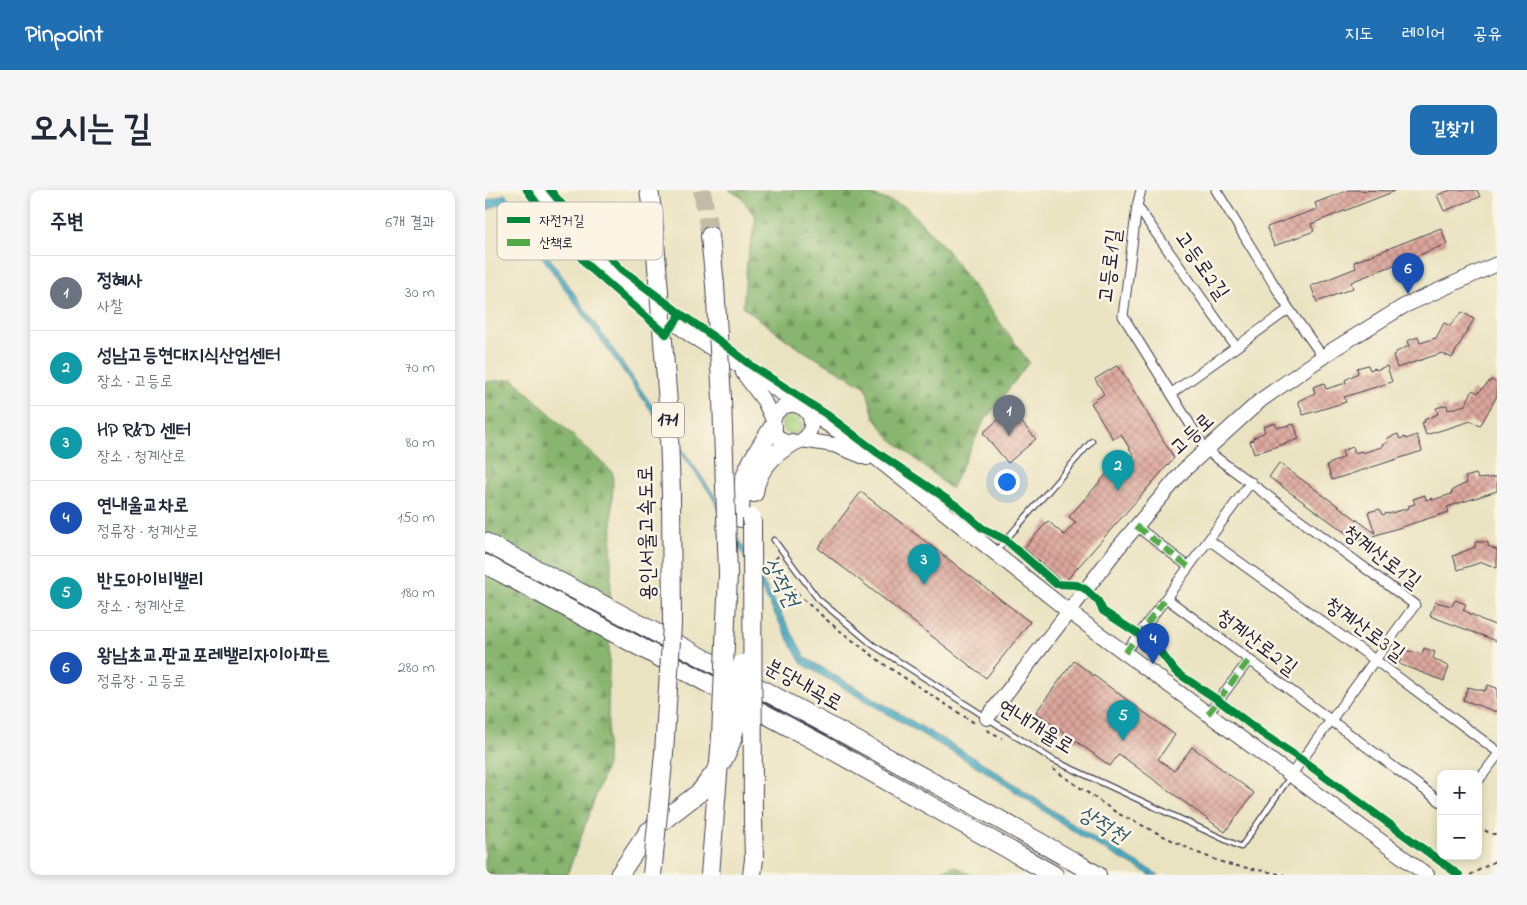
<!DOCTYPE html>
<html lang="ko">
<head>
<meta charset="utf-8">
<style>
  body { margin:0; font-family:"Indie Flower","Poor Story",sans-serif; background:#f6f6f7; color:#1f2937 }
  .controls { position:absolute; right:15px; bottom:15px; display:grid; overflow:hidden; border-radius:10px; box-shadow:0 2px 8px #0003 }
  .controls button { width:45px; height:45px; display:grid; place-items:center; padding:0; border:0; border-bottom:1px solid #e0e1e3; background:#fff; color:#1f2937; font:25px sans-serif }
  .you { position:absolute; left:521px; top:291px; width:18px; height:18px; margin:-12px; border:4px solid #fff; border-radius:50%; background:#1a73e8; box-shadow:0 0 0 8px #1a73e833 }
  .badge { display:grid; place-items:center; width:32px; height:32px; border-radius:50%; background:#1f6fb2; color:#fff; font-size:16px; font-weight:700 }
  .pin { position:absolute; translate:-50% -41px; filter:drop-shadow(0 1px 2px #0008) }
  .pin::after { content:''; position:absolute; top:26px; width:18px; height:15px; background:inherit; clip-path:polygon(0 0,100% 0,50% 100%) }
  .list { margin:0; padding:0; list-style:none }
  h2 { display:flex; justify-content:space-between; align-items:center; height:65px; margin:0; padding:0 20px; font-size:21px }
  h2 small { font-size:16px; font-weight:400; color:#747a83 }
  .list li { display:grid; grid-template-columns:32px 1fr auto; gap:15px; align-items:center; box-sizing:border-box; height:75px; padding:0 20px; border-top:1px solid #e0e1e3 }
  .list b { display:block; font-size:19px; white-space:nowrap }
  .list p { margin:0; font-size:16px; white-space:nowrap; color:#747a83 }
  .list em { font-size:16px; font-style:normal; color:#747a83 }
  .map { position:relative; flex:none; width:1012px; height:685px; overflow:hidden; border-radius:10px }
  header { display:flex; align-items:center; gap:30px; box-sizing:border-box; height:70px; padding:0 25px; background:#1f6fb2; color:#fff }
  header strong { font-size:24px }
  nav { display:flex; gap:28px; margin-inline-start:auto; font-size:18px }
  .intro { display:flex; align-items:center; justify-content:space-between; box-sizing:border-box; height:120px; padding:0 30px }
  h1 { margin:0; font-size:35px }
  .button { padding:12px 22px; border-radius:10px; background:#1f6fb2; color:#fff; font-size:18px; font-weight:700 }
  main { display:flex; gap:30px; padding:0 30px }
  aside { flex:1; background:#fff; border-radius:10px; box-shadow:0 2px 8px #0003 }
  .map>svg:first-child { display:block }
  .grass { fill:url(#grass-tufts); stroke:#667c5e }
  .forest { fill:url(#forest-firs); stroke:#556c55 }
  .water { fill:url(#water-ripples); stroke:#32657e }
  .building { fill:url(#building-cross-hatch) }
  .lines { fill:none; stroke-linecap:round; stroke-linejoin:round }
  .highway-tunnel { stroke:#c2bca6; stroke-width:18; stroke-dasharray:18 9; stroke-linecap:butt }
  .lane-casing { stroke:#403f4f; stroke-width:7 }
  .street-casing { stroke:#403f4f; stroke-width:11 }
  .secondary-casing { stroke:#403f4f; stroke-width:16 }
  .highway-casing { stroke:#403f4f; stroke-width:20 }
  .path { stroke:#403f4f; stroke-width:2; stroke-dasharray:4 4; stroke-linecap:butt }
  .lane { stroke:#fff; stroke-width:4.5 }
  .street { stroke:#fff; stroke-width:9 }
  .secondary { stroke:#fff; stroke-width:14 }
  .highway { stroke:#fff; stroke-width:18 }
  .highway-bridge-casing { stroke:#403f4f; stroke-width:20; stroke-linecap:butt }
  .highway-bridge { stroke:#fff; stroke-width:18 }
  .quiet { stroke:#53aa46; stroke-width:6; stroke-dasharray:12 6; stroke-linecap:butt }
  .cycleway-casing { stroke:#fcf5e5; stroke-width:11 }
  .cycleway { stroke:#00873e; stroke-width:8 }
  .labels { text-anchor:middle; dominant-baseline:central; stroke-width:5; stroke-linejoin:round; paint-order:stroke }
  .shield { fill:#fcf5e5; stroke:#63616e; stroke-width:1 }
  .shield-label { font-size:20px; font-weight:bold; fill:#22223b }
  .street-label { font-size:21px; fill:#22223b; stroke:#fcf5e5 }
  .water-label { font-size:22px; font-style:italic; fill:#2e5871; stroke:#fcf5e5 }
  .key { fill:#fcf5e5; stroke:#bbb6b2; stroke-width:1 }
  .key-label { font-size:14px; fill:#22223b }
</style>
</head>
<body>
<header>
<strong>Pinpoint</strong>
<nav><a>지도</a><a>레이어</a><a>공유</a></nav>
</header>
<div class="intro"><h1>오시는 길</h1><a class="button">길찾기</a></div>
<main>
<aside>
<h2>주변<small>6개 결과</small></h2>
<ul class="list">
<li><span class="badge" style="background:#6b7280">1</span><div><b>정혜사</b><p>사찰</p></div><em>30 m</em></li>
<li><span class="badge" style="background:#0f9aa8">2</span><div><b>성남고등현대지식산업센터</b><p>장소 · 고등로</p></div><em>70 m</em></li>
<li><span class="badge" style="background:#0f9aa8">3</span><div><b>HP R&amp;D 센터</b><p>장소 · 청계산로</p></div><em>80 m</em></li>
<li><span class="badge" style="background:#1a4fb4">4</span><div><b>연내울교차로</b><p>정류장 · 청계산로</p></div><em>150 m</em></li>
<li><span class="badge" style="background:#0f9aa8">5</span><div><b>반도아이비밸리</b><p>장소 · 청계산로</p></div><em>180 m</em></li>
<li><span class="badge" style="background:#1a4fb4">6</span><div><b>왕남초교.판교포레밸리자이아파트</b><p>정류장 · 고등로</p></div><em>280 m</em></li>
</ul>
</aside>
<div class="map">
<svg width="1012" height="685" viewBox="0 0 1012 685">
  <defs>
    <pattern id="grass-tufts" width="24" height="20" patternUnits="userSpaceOnUse" patternTransform="scale(1.25)"><rect width="24" height="20" fill="#abd581"/><path d="M3 7l-1-3M5 7V3M7 7l1-3M15 17l-1-3M17 17v-4M19 17l1-3" fill="none" stroke="#93b770"/></pattern>
    <pattern id="forest-firs" width="22" height="20" patternUnits="userSpaceOnUse" patternTransform="scale(1.25)"><rect width="22" height="20" fill="#88b66f"/><path d="M5 1l3.5 6h-7zM16 11l3.5 6h-7z" fill="#6f945c"/></pattern>
    <pattern id="water-ripples" width="26" height="14" patternUnits="userSpaceOnUse" patternTransform="scale(1.25)"><rect width="26" height="14" fill="#41a8c1"/><path d="M2 4q2-2 4 0t4 0M15 11q2-2 4 0t4 0" fill="none" stroke="#36889e"/></pattern>
    <pattern id="building-cross-hatch" width="8" height="8" patternUnits="userSpaceOnUse" patternTransform="scale(1.25)"><rect width="8" height="8" fill="#dda69b"/><path d="M0 0l8 8M0 8l8-8" fill="none" stroke="#b38780"/></pattern>
  </defs>
  <rect width="100%" height="100%" fill="#fcf5e5"/>
  <filter id="ink" filterUnits="userSpaceOnUse"><feTurbulence type="fractalNoise" baseFrequency=".02" numOctaves="2"/><feDisplacementMap in="SourceGraphic" scale="10" xChannelSelector="R" yChannelSelector="G"/><feConvolveMatrix kernelMatrix="1 2 1 2 8 2 1 2 1" color-interpolation-filters="sRGB"/></filter>
  <filter id="wash" filterUnits="userSpaceOnUse"><feTurbulence type="fractalNoise" baseFrequency=".0096" numOctaves="4" result="noise"/><feDisplacementMap in="SourceGraphic" scale="20" xChannelSelector="R" yChannelSelector="G"/><feGaussianBlur stdDeviation="1.12" result="paint"/><feColorMatrix in="noise" values="0 0 0 0 0 0 0 0 0 0 0 0 0 0 0 0 0 1.4 0 .05"/><feComposite in="paint" operator="in"/></filter>
  <g filter="url(#wash)">
    <rect width="100%" height="100%" fill="#eae3c1"/>
    <!-- grass -->
    <path class="grass" d="M297 234a10 10 0 1 1 20 0a10 10 0 1 1-20 0Z"/>
    <!-- forest -->
    <path class="forest" d="M244,0H374L421,17L461,59L544,172L498,233L466,299L403,246L389,227L381,197L310,156L258,117L262,71L271,28L256,7Z
      M28,189L128,283L122,575L82,685H0V192Z
      M470,676L486,685H441Z"/>
    <!-- water -->
    <path class="water" d="M20,4L228,303L321,468L503,576L598,641L674,685H665L597,647L501,582L316,473L226,305L35,36L16,14L0,21V11Z"/>
    <g id="blocks">
      <!-- building -->
      <path class="building" d="M864,0L910,1L826,34L829,41L789,56L782,37L832,19L830,13Z
        M966,0H992L995,7L959,21L952,5Z
        M956,38L962,54L866,92L868,98L832,112L826,96L871,78L869,72Z
        M977,122L989,129L967,168L957,163L912,178L908,165L911,164V162L924,156L922,151L933,147L935,153L951,148L959,133L965,136Z
        M633,175L689,268L579,393L539,358L563,331L579,345L591,332L584,327L633,271L640,276L649,266L636,244L628,249L606,213L619,204L610,189Z
        M883,175L885,180L890,178L891,180L902,176L907,192L859,207L861,212L818,225L813,211L830,203L828,197L839,193L841,199L861,193L860,190L873,183L872,178Z
        M1006,190L1012,193V206L995,236L986,231L941,245L937,233L940,232L939,230L953,224L951,218L962,215L963,220L980,215L988,200L993,203Z
        M525,219L551,249L523,273L498,243Z
        M790,233L792,238L809,234L814,249L769,264L765,251L768,250V248L780,242L778,237Z
        M913,244L915,249L920,247L921,249L932,245L937,261L847,290L842,275L859,267L857,261L868,257L870,263L876,261L877,263L897,257V255L903,252L902,248Z
        M794,273L890,343L883,322L895,319L897,325L903,323V324L924,318L923,316L930,314L928,309L940,305L941,310L947,308V310L967,304L966,302L969,300V299L982,293L980,287L991,284L993,289L1012,287V301L962,317L964,322L872,351L784,287Z
        M376,302L545,432L501,488L333,358Z
        M990,352H1003V356L1012,360V378L997,372L973,380L968,366L990,357Z
        M970,410L981,414L978,420L992,427L995,429L1012,436V451L945,426L950,412L967,416Z
        M939,458L950,462L948,468L964,477L959,491L914,474L919,460L937,464Z
        M589,471L690,545L673,569L689,581L707,557L769,603L740,642L634,564L625,576L551,522Z
        M1003,495L1012,498V522L978,510L983,497L1000,501Z"/>
    </g>
  </g>
  <g filter="url(#ink)">
    <use href="#blocks" fill-opacity="0" stroke="#403f4f" stroke-width="1"/>
    <g class="lines">
      <!-- highway-tunnel -->
      <path class="highway-tunnel" d="M217,0L225,46"/>
      <!-- lane casing -->
      <g class="lane-casing">
        <path id="lane" d="M289,350L333,409L388,455L568,570L756,657L805,587
          M512,360L607,251"/>
      </g>
      <!-- street casing -->
      <g class="street-casing">
        <path id="street" d="M656,0L652,16L638,126L721,260L930,415L806,585
          M652,16L751,157
          M804,119L838,167
          M687,203L804,119L731,0
          M766,292L681,408L956,612
          M651,336L704,377
          M724,350L890,470L1012,561
          M640,463L681,408
          M723,524L764,470
          M993,591L1012,566"/>
      </g>
      <!-- secondary casing -->
      <g class="secondary-casing">
        <path id="secondary" d="M54,0L90,45L124,83L205,145L279,191L313,215
          M258,183L279,211L288,230
          M288 234a19 19 0 1 1 38 0a19 19 0 1 1-38 0Z
          M319,219L377,257L583,421L942,685
          M317,250L349,255L382,268
          M502,528L632,359L699,280L776,210L849,159L919,116L1012,74"/>
      </g>
      <!-- highway casing -->
      <g class="highway-casing">
        <path id="highway" d="M164,0L168,27
          M225,46L230,95
          M269,303C271,281 288,263 307,253
          M255,328C255,319 255,309 257,300C260,277 276,257 288,237
          M0,352C205,461 411,569 612,685
          M0,374L338,555L569,685
          M134,685L163,642L215,602
          M267,685L269,669L268,630"/>
      </g>
      <!-- path -->
      <path class="path" d="M293,366L287,375L319,410L350,437L400,475L491,534
        M502,540L517,548
        M568,579L632,623L713,663L742,674L800,685
        M993,636L1006,644H1012
        M985,685L1012,670"/>
      <!-- lane -->
      <use href="#lane" class="lane"/>
      <!-- street -->
      <use href="#street" class="street"/>
      <!-- secondary -->
      <use href="#secondary" class="secondary"/>
      <!-- highway -->
      <use href="#highway" class="highway"/>
      <!-- highway-bridge casing -->
      <g class="highway-bridge-casing">
        <path id="highway-bridge" d="M267,328L268,630
          M215,602C223,591 232,581 238,570C254,543 255,504 257,474
          M167,685L179,563L187,434L186,304L183,213L168,27
          M225,685L236,547L243,384L237,209L230,95"/>
      </g>
      <!-- highway-bridge -->
      <use href="#highway-bridge" class="highway-bridge"/>
      <!-- quiet -->
      <path class="quiet" d="M651,336L704,377
        M640,463L681,408
        M723,524L764,470"/>
      <!-- cycleway casing -->
      <g class="cycleway-casing">
        <path id="cycleway" d="M42,0L61,26L103,76L181,144L196,124
          M65,0L99,41L136,79L196,124L236,152L267,176L341,224L393,263L472,316L497,338L521,350L571,394L592,395L600,399L613,411L618,421L670,455L691,482L733,510L778,544L817,570L974,685"/>
      </g>
      <!-- cycleway -->
      <use href="#cycleway" class="cycleway"/>
    </g>
  </g>
  <g class="labels">
    <!-- shield labels -->
    <rect class="shield" x="167" y="212.5" width="32" height="35" rx="4"/>
    <g class="shield-label">
      <text x="183" y="230">171</text>
    </g>
    <!-- street labels -->
    <g class="street-label">
      <text transform="translate(626 76) rotate(-83)">고등로1길</text>
      <text transform="translate(716 76) rotate(55)">고등로2길</text>
      <text transform="translate(708 245) rotate(-43)">고등로</text>
      <text transform="translate(163 343) rotate(-91)">용인서울고속도로</text>
      <text transform="translate(896 368) rotate(37)">청계산로1길</text>
      <text transform="translate(879 440) rotate(36)">청계산로3길</text>
      <text transform="translate(771 453) rotate(37)">청계산로2길</text>
      <text transform="translate(318 496) rotate(29)">분당내곡로</text>
      <text transform="translate(550 538) rotate(31)">연내개울로</text>
    </g>
    <!-- water labels -->
    <g class="water-label">
      <text transform="translate(294 393) rotate(61)">상적천</text>
      <text transform="translate(617 636) rotate(31)">상적천</text>
    </g>
  </g>
  <!-- legend -->
  <rect x="12" y="12" width="166" height="58" rx="8" class="key"/>
  <rect x="22" y="27" width="23" height="6" fill="#00873e"/>
  <rect x="22" y="49" width="23" height="7" fill="#53aa46"/>
  <g class="key-label">
    <text x="54" y="35">자전거길</text>
    <text x="54" y="57">산책로</text>
  </g>
</svg>
<div class="controls">
<button>+</button>
<button>−</button>
</div>
<div class="you"></div>
<div class="pin badge" style="left:524px;top:246px;background:#6b7280">1</div>
<div class="pin badge" style="left:633px;top:301px;background:#0f9aa8">2</div>
<div class="pin badge" style="left:439px;top:395px;background:#0f9aa8">3</div>
<div class="pin badge" style="left:668px;top:474px;background:#1a4fb4">4</div>
<div class="pin badge" style="left:638px;top:551px;background:#0f9aa8">5</div>
<div class="pin badge" style="left:923px;top:104px;background:#1a4fb4">6</div>
</div>
</main>
</body>
</html>
